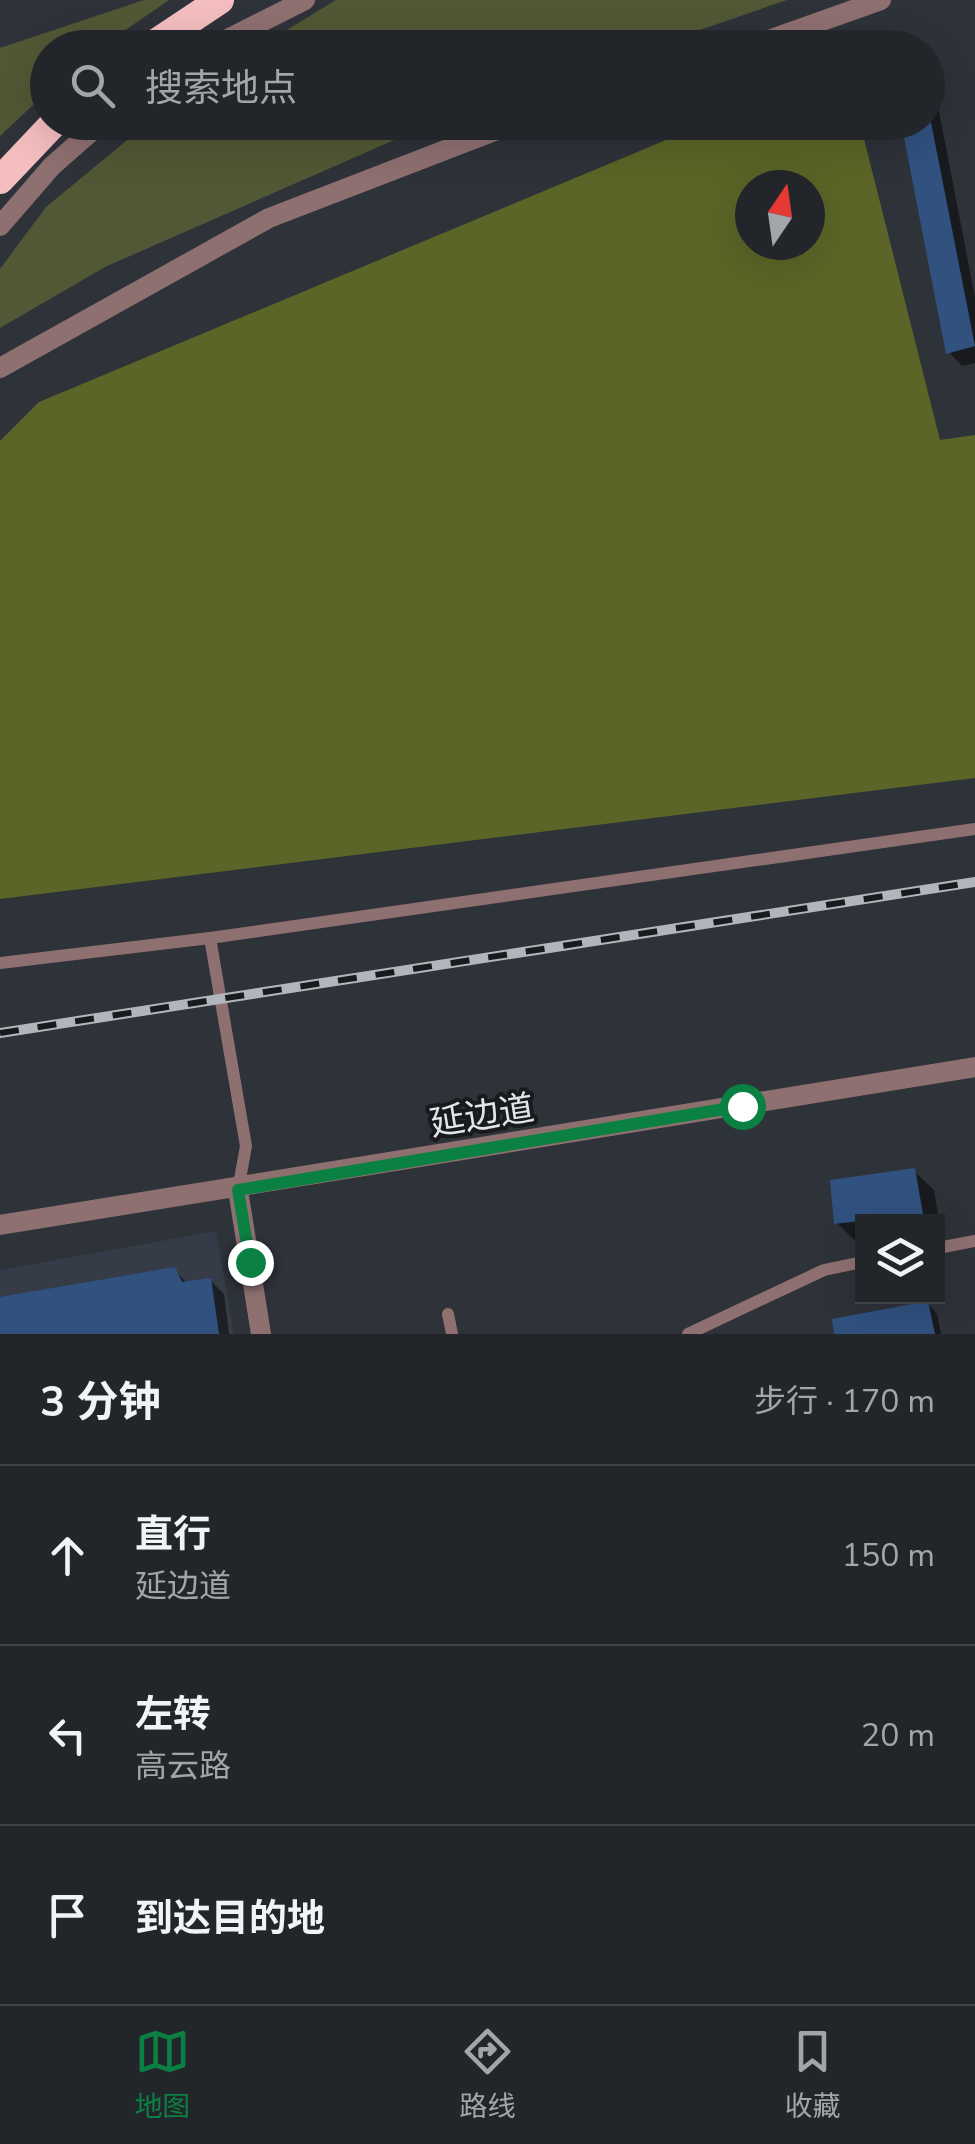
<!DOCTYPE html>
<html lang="zh">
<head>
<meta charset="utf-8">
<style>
  body { margin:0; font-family:"Nunito Sans","Noto Sans SC",sans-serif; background:#2a2e33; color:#f1f3f6 }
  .controls { position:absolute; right:30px; bottom:30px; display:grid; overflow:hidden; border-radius:0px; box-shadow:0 10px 40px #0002 }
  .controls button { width:90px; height:90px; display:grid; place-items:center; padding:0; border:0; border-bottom:2px solid #3f4347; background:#22262b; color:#f1f3f6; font:50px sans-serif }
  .compass { position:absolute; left:735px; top:170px; width:90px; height:90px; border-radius:50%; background:#22262b; box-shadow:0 10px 40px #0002; rotate:13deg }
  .stop { position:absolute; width:30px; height:30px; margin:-22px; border:8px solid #0b8043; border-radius:50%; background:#fff }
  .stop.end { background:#0b8043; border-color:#fff; box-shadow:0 2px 10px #0008 }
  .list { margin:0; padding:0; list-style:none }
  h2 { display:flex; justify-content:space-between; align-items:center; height:130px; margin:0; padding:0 40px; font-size:42px }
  h2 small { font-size:32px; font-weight:400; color:#a2a5a9 }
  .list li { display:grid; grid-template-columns:65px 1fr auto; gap:30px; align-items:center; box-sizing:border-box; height:180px; padding:0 40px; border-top:2px solid #3f4347 }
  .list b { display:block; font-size:38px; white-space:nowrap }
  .list p { margin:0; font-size:32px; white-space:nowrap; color:#a2a5a9 }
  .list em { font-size:32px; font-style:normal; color:#a2a5a9 }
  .icon { flex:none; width:55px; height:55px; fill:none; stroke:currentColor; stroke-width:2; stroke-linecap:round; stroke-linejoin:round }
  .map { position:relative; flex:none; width:975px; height:1334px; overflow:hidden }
  .search { position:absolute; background:#22262b; box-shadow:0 10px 40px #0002; left:30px; right:30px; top:30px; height:110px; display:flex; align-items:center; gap:25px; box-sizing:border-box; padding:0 35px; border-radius:55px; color:#a2a5a9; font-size:38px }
  .sheet { height:670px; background:#22262b }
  nav { display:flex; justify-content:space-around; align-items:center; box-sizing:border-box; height:140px; border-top:2px solid #3f4347; background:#22262b; font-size:28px; color:#a2a5a9 }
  nav a { display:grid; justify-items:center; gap:5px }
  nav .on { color:#0b8043 }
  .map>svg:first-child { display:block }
  .built { fill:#353c48 }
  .green { fill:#525835 }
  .forest { fill:#5b6527; fill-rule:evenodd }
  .shadow { fill:#0007 }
  .building { fill:#31517f }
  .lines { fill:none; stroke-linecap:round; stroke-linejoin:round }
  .service { stroke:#8f7071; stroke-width:12 }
  .minor { stroke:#8f7071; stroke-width:20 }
  .tertiary { stroke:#8f7071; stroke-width:20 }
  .trunk { stroke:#f4bec0; stroke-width:28 }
  .rail-casing { stroke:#b2b5bb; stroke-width:10 }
  .rail { stroke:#181a1d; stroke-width:6; stroke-dasharray:19; stroke-linecap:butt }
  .route { stroke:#0b8043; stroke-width:12 }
  .labels { text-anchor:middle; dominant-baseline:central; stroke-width:8; stroke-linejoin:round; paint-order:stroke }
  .street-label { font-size:35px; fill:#e1e4e9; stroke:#181a1d }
</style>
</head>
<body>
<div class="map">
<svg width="975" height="1334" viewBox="0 0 975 1334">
  <rect width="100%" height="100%" fill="#2e3239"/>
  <!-- built -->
  <path class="built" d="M216,1231L234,1334H0V1270Z"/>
  <!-- green -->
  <path class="green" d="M144,0H169L101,47L48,48L47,92L0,136V48Z
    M336,0H787L650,47H259Z
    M149,122H433V123L105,267L0,328V269L46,207Z"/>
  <!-- forest -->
  <path class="forest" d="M709,122L860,123L940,440L975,435V778L0,899V441L39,402ZM750,185H810V245H750Z"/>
  <!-- shadow -->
  <path class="shadow" d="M928,84L935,91L975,297V363L962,366L949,352Z
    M914,1171L934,1190L941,1233H938V1222H862V1242H856L837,1223Z
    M174,1270L188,1284L211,1281L224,1294L229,1334H0V1299Z
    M927,1303L937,1314L941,1334H837Z"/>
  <!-- building -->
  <path class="building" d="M929,112L975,346L946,354L901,122H928Z
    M915,1168L923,1214L834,1224L830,1180Z
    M175,1267L182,1282L211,1278L219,1334H0V1297Z
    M928,1301L935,1334H834L832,1319Z"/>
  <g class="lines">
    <!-- service -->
    <path class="service" d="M210,938L246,1146L238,1190
      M0,963L210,938L975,829
      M938,1248L975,1241
      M448,1314L452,1334
      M688,1334L824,1270L862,1262"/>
    <!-- minor -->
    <path class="minor" d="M746,48L881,0
      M0,368L269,218L518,122
      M0,1225L975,1067"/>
    <!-- tertiary -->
    <path class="tertiary" d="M210,48L305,0
      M0,226L52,166L102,122
      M238,1190L261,1334"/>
    <!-- trunk -->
    <path class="trunk" d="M148,48L220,0
      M0,180L55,122"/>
    <!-- rail casing -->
    <g class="rail-casing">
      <path id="rail" d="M0,1033L975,882"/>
    </g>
    <!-- rail -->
    <use href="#rail" class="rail"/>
  </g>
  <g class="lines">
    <!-- route -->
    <path class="route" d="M250,1262L238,1190L742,1106"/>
  </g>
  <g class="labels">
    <!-- street labels -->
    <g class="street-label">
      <text transform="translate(482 1116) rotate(-9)">延边道</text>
    </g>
  </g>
</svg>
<div class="controls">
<button><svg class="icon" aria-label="layers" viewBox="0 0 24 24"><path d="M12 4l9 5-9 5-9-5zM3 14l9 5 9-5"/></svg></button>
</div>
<svg class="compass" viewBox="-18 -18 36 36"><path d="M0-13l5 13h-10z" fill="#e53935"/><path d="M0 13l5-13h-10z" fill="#a2a5a9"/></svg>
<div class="stop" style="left:742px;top:1106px"></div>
<div class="stop end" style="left:250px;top:1262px"></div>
<div class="search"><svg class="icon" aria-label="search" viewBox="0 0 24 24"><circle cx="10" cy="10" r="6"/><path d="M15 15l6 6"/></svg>搜索地点</div>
</div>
<section class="sheet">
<h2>3 分钟<small>步行 · 170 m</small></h2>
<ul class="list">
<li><svg class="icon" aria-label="ahead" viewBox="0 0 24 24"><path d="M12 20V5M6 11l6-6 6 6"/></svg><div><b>直行</b><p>延边道</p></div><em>150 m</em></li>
<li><svg class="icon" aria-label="left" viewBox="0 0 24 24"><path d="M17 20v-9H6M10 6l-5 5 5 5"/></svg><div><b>左转</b><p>高云路</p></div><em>20 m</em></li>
<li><svg class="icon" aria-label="arrive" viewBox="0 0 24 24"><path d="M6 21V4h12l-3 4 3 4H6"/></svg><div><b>到达目的地</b></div></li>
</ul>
</section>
<nav>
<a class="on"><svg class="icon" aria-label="map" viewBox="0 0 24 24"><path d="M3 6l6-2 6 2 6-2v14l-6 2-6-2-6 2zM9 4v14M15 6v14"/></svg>地图</a>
<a><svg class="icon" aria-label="directions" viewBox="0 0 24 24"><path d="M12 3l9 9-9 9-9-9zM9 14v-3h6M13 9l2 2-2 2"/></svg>路线</a>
<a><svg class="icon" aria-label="saved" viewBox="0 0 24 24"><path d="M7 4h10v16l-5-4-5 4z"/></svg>收藏</a>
</nav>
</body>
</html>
